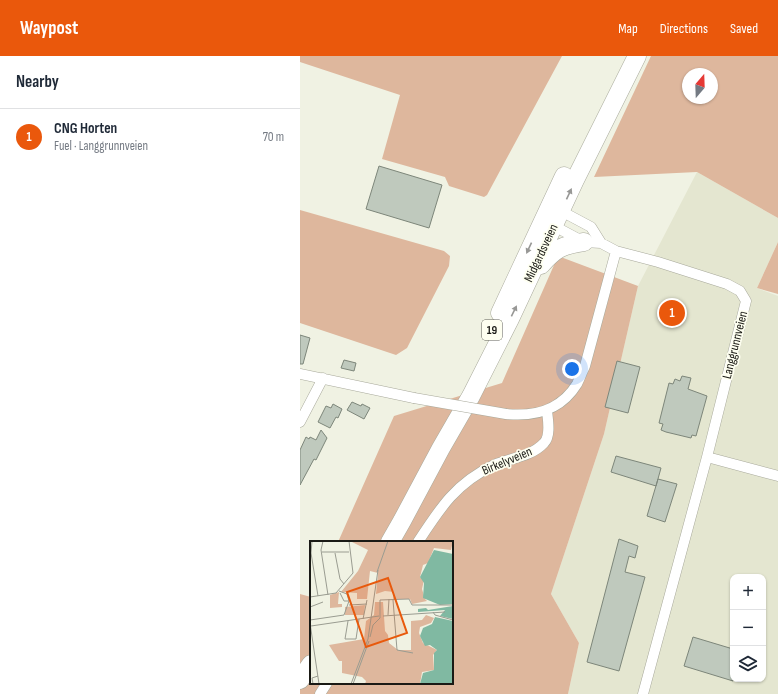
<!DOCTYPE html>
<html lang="en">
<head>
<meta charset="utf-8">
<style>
  body { margin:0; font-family:"Sofia Sans Condensed",sans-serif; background:#f2f2f3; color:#1f2937 }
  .controls { position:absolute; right:12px; bottom:12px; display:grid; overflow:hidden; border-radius:8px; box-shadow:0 1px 3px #0004 }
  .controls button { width:36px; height:36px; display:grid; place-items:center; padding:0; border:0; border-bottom:1px solid #e0e1e3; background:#fff; color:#1f2937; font:20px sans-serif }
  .compass { position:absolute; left:382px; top:12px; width:36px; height:36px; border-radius:50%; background:#fff; box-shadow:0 1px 3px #0004; rotate:19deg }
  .you { position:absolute; left:272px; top:313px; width:14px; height:14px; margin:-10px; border:3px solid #fff; border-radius:50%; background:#1a73e8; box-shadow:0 0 0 6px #1a73e833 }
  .badge { display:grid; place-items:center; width:26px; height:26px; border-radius:50%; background:#ea580c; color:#fff; font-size:13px; font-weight:700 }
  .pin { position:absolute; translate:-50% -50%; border:2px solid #fff; box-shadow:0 1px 4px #0006 }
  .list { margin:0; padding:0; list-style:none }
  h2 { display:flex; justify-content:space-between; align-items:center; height:52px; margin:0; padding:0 16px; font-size:17px }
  h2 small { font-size:13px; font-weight:400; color:#747a83 }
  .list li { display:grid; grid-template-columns:26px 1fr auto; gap:12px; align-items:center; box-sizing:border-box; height:56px; padding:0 16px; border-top:1px solid #e0e1e3 }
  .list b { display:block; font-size:15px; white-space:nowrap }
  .list p { margin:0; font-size:13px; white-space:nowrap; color:#747a83 }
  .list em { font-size:13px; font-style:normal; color:#747a83 }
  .icon { flex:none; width:22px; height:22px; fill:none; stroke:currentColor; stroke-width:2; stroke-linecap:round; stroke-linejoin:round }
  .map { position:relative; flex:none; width:478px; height:638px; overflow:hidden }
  header { display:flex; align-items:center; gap:24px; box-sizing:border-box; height:56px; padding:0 20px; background:#ea580c; color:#fff }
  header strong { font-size:19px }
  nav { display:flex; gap:22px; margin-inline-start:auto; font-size:14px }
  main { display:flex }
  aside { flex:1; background:#fff }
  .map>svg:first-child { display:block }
  .built { fill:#e4e6d0; fill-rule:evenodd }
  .green { fill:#deb79d; fill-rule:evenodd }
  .building { fill:#bfc9bd; stroke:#7d867a }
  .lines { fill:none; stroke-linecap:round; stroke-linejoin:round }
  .street-casing { stroke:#a8a99b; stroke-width:11 }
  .highway-casing { stroke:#a8a99b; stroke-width:19 }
  .street { stroke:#fff; stroke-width:10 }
  .highway { stroke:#fff; stroke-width:18 }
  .street-bridge-casing { stroke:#a8a99b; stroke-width:11; stroke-linecap:butt }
  .street-bridge { stroke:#fff; stroke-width:10 }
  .oneway { fill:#989896 }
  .labels { text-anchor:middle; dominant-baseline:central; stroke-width:3.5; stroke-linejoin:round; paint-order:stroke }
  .shield { fill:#fefff0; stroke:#5e5f57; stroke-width:1 }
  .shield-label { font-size:12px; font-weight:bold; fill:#1a1a15 }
  .street-label { font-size:13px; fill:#1a1a15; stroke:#fefff0 }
  .inset-road { fill:none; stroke:#9a9c91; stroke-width:1 }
  .view { fill:#e8590c; fill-opacity:0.15; stroke:#e8590c; stroke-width:2 }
  .inset-edge { fill:none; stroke:#1a1a15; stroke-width:2 }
</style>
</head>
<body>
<header>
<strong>Waypost</strong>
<nav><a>Map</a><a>Directions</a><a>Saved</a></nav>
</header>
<main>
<aside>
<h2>Nearby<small></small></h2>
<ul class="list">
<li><span class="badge">1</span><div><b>CNG Horten</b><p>Fuel · Langgrunnveien</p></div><em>70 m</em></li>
</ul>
</aside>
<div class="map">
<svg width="478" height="638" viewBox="0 0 478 638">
  <rect width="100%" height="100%" fill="#f0f2e3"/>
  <!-- built -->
  <path class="built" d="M397,116L478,162V186L457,232L478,240V638H268L279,587L251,538L304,378L338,230ZM433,521H463V623H433Z"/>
  <!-- green -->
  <path class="green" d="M0,0H262L187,139L184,141L149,130L145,121L82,103L100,39L0,6Z
    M351,0H478V162L397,116L294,121ZM388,18H412V42H388Z
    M0,154L144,195L150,200L149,210L107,292L96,299L0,267Z
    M478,186V238L457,232Z
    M258,200L338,230L304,378L251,538L279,587L268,638H0V538L11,541V627H152V486H38L94,360L202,327Z"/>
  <!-- building -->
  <path class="building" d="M79,110L142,129L129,172L66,153Z
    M0,279L10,282L3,308H0Z
    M44,304L56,307L54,315L41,312Z
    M317,305L340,311L328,357L305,351Z
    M382,320L391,322L388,333L407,340L396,380L392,379L391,382L366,376L361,374L363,368L359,367L369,327L373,328L375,323L380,325Z
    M52,346L61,350L62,348L70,352L64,363L47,354Z
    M33,348L42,353L38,362L36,361L30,372L18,366L26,350L31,352Z
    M21,374L27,382L16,404L14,403L0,429V394L6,381L9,383L10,381L16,384Z
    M316,400L361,412L356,430L311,416Z
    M358,423L377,428L365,466L347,460Z
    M319,483L338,490L335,502L329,500L325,516L345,521L319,615L287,606Z
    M393,581L433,593V625L384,610Z"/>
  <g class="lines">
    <!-- street casing -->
    <g class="street-casing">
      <path id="street" d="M256,156L261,155L291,171L301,187
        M252,167L254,170L284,186L301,187L316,195
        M0,318L114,342
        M206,358C236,361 261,354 277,328C280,322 282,316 285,310L316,195L358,206L427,228L440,235L446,245L407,401L343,638
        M0,366L23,322
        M407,401L478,420
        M118,486C140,452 156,427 194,409C210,402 231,401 244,387C251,380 248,364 247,355
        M20,638L27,627"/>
    </g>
    <!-- highway casing -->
    <g class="highway-casing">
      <path id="highway" d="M241,209C255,193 262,189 284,186
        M200,257L264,120
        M90,486L102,465L141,392L171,340L210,263L275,124L337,0
        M0,624L11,608"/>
    </g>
    <!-- street -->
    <use href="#street" class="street"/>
    <!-- highway -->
    <use href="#highway" class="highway"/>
    <!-- street-bridge casing -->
    <g class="street-bridge-casing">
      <path id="street-bridge" d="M114,342L206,358"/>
    </g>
    <!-- street-bridge -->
    <use href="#street-bridge" class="street-bridge"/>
  </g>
  <!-- one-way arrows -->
  <defs><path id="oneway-solid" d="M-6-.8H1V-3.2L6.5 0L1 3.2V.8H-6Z"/></defs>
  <g class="oneway">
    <use href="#oneway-solid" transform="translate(269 138) rotate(-65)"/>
    <use href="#oneway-solid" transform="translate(229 192) rotate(115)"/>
    <use href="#oneway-solid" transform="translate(214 255) rotate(-64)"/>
  </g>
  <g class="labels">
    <!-- shield labels -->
    <rect class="shield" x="182" y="264" width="20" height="20" rx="3"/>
    <g class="shield-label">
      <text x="192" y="274">19</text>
    </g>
    <!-- street labels -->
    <g class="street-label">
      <text transform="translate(241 197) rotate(-65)">Midgardsveien</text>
      <text transform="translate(435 289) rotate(-76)">Langgrunnveien</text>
      <text transform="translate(207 405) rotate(-23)">Birkelyveien</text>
    </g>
  </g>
  <!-- overview -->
  <g transform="translate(10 485)">
    <rect width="143" height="143" fill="#f0f2e3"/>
    <path d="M40,0L94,1L143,0L141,9L124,7L118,22L113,24L110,36L114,39L112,48L115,58L117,60L102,63L100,58H83L84,51L75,50L66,53L68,32L60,30L57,58H47V52L31,51L48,30L58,9ZM29,51L28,63H32V66L20,67V54ZM65,61H73L75,90L78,94L79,102L88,109H101V80L112,79L116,74L124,77L121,82L110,86L109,92L113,102L127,109L123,114L124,129L112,131L110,143H55L56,140L52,136L32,132V120H29L19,104L54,98L56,80L64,74ZM55,64L54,74H35V66Z" fill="#deb79d"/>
    <path d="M124,9L143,13V63L130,64L113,57L114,42L110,36ZM143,65V78L130,75L135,69L108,71V68L116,67L118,69ZM125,76L143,80V143H110L113,132L124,129V112L127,109L120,104L115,105L110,95L113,87L122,83Z" fill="#80b9a2"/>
    <path class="inset-road" d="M2,0L1,12L8,55M13,0L11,9L18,54M12,11H39M25,12L30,38L34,43M67,31L78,0M30,52L34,60H39M0,56L26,52L43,32L39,0M83,59L87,109L103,112M39,64L57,63M0,66L13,61M123,71L125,74L143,79M78,74L79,58M73,75L135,71M53,78L57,59M0,79L34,74L39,60L37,53L29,50M38,80L35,98H46L49,78M0,82L9,143M1,85L69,75M60,96L63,84L70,77V59L99,58L102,64H143M3,143L2,137L8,135M41,143L58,98L68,29M43,143L59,100"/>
    <path class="view" d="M78,37L97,92L56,106L37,51Z"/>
    <rect width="143" height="143" class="inset-edge"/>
  </g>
</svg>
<div class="controls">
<button>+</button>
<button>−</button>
<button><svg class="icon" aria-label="layers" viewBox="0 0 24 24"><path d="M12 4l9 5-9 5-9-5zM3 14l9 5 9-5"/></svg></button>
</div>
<svg class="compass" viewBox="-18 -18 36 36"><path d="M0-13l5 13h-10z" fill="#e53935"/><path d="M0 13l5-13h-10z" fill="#747a83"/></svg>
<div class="you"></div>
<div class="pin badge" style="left:372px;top:257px">1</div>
</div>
</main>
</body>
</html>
